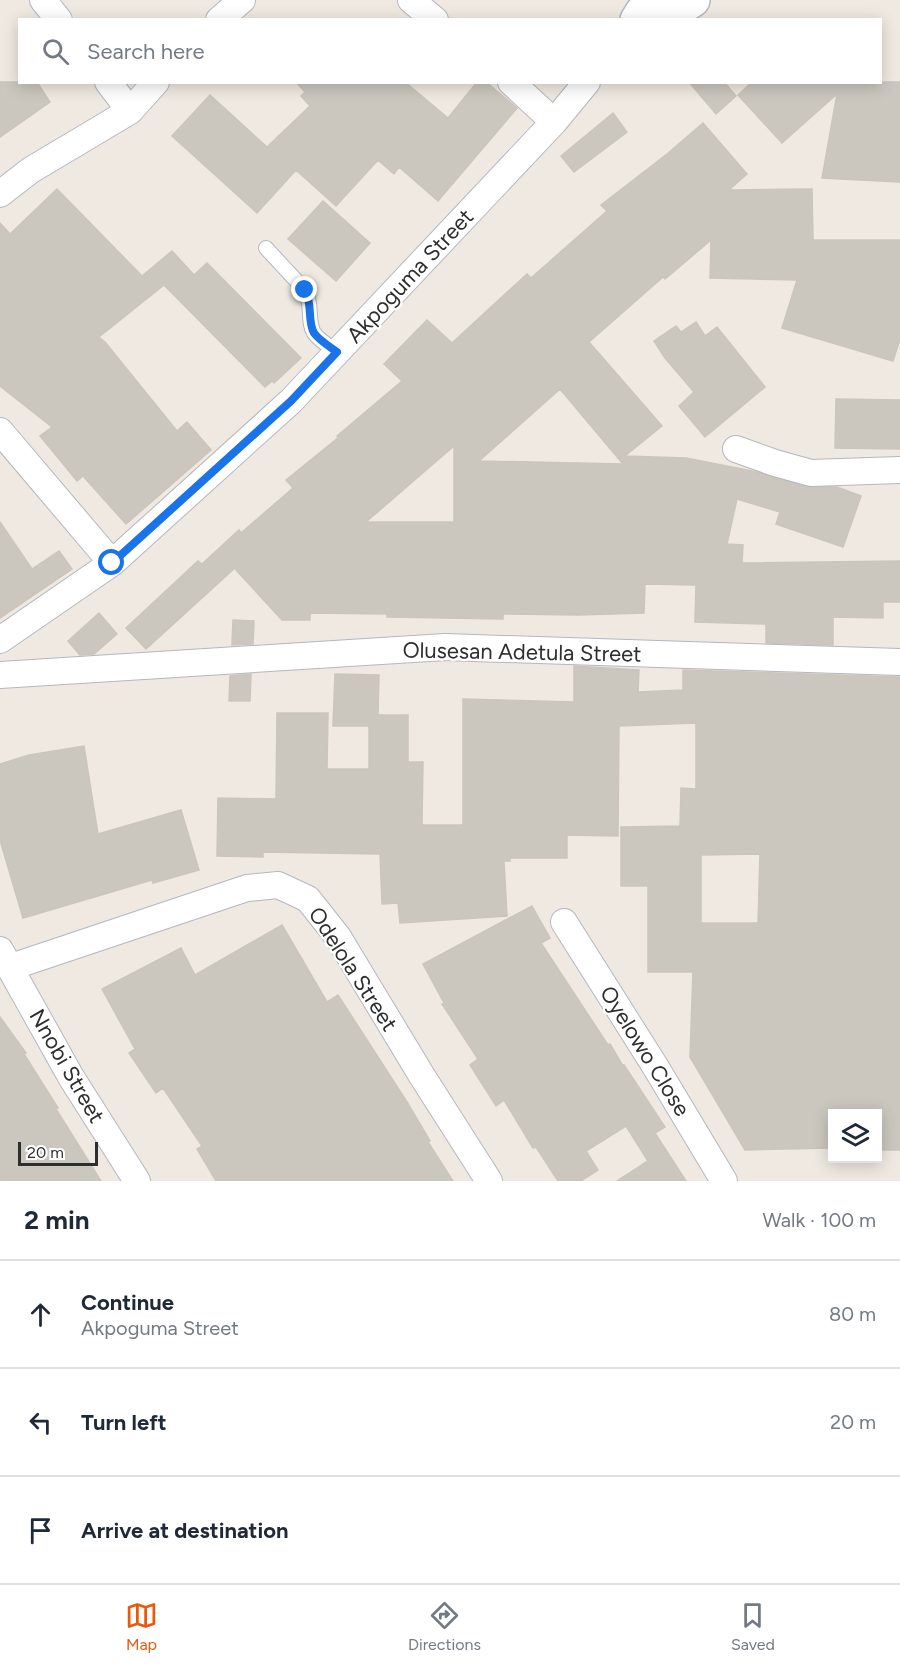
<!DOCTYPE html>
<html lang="en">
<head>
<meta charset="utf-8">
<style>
  body { margin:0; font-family:Figtree,sans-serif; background:#f2f2f3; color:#1f2937 }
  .controls { position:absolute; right:18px; bottom:18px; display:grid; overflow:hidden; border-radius:0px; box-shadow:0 3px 15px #0003 }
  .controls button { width:54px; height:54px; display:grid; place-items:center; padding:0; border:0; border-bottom:2px solid #e0e1e3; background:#fff; color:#1f2937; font:30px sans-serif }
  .scale { position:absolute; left:18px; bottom:15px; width:80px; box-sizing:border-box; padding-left:6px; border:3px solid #2e2e2e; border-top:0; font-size:16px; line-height:21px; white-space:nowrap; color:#2e2e2e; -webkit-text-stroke:4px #fff; paint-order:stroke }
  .stop { position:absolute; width:18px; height:18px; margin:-14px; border:4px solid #1a73e8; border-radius:50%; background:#fff }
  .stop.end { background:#1a73e8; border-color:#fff; box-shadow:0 2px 6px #0008 }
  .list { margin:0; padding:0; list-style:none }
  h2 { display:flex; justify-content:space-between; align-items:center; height:78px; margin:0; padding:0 24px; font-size:26px }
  h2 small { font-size:20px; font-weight:400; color:#747a83 }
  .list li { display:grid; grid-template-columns:39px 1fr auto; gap:18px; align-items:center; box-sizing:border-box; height:108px; padding:0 24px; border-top:2px solid #e0e1e3 }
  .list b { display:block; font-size:22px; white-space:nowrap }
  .list p { margin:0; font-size:20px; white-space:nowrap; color:#747a83 }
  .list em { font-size:20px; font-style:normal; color:#747a83 }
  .icon { flex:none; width:33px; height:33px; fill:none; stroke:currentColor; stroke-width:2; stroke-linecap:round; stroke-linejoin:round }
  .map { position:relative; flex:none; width:900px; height:1181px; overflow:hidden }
  .search { position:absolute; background:#fff; box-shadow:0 3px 15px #0003; left:18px; right:18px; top:18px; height:66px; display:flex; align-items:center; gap:15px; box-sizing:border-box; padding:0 21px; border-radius:0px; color:#747a83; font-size:22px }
  .sheet { height:402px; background:#fff }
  nav { display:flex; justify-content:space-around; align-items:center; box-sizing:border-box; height:84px; border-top:2px solid #e0e1e3; background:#fff; font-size:16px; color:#747a83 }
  nav a { display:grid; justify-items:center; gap:3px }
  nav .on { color:#ea580c }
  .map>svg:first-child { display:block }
  .building { fill:#cbc7bf; stroke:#cbc5ba; stroke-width:1.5; fill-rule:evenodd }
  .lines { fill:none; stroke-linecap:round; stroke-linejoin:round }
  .service-casing { stroke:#b4b7c1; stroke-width:16 }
  .minor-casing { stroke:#b4b7c1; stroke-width:28 }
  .tertiary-casing { stroke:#b4b7c1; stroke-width:36 }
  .service { stroke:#fff; stroke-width:14 }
  .minor { stroke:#fff; stroke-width:26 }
  .tertiary { stroke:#fff; stroke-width:33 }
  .route { stroke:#1a73e8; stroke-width:8 }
  .labels { text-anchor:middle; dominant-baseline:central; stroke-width:4.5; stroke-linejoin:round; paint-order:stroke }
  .street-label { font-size:22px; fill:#2e2e2e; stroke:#fff }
</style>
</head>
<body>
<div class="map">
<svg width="900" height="1181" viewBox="0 0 900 1181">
  <rect width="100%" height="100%" fill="#efe9e1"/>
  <!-- building -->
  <path class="building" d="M0,82H37L50,102L0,137Z
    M296,82H405L448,118L477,82H486L517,108L438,201L399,167L394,174L378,160L336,206L296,170L257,213L172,136L210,95L267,147L310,106L301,96L305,92Z
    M689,82H724L736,96L716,114Z
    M752,82H900V182L822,178L837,94L782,143L738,95Z
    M613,113L627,132L574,172L561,156Z
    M703,123L747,174L729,190L812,189L813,240H900V339L893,361L782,328L797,280L710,278L711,240L665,279L663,277L589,342L662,426L625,456L686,458L757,472L807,487H837L861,496L843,547L776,524L780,512L737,499L727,544L743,545L742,563L900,561V602H883V618L833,617V645L766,643V624L695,622L696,585L645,584L644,613L578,615L503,614V619L387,617V614L310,613V620H282L236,570V567L146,649L126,628L198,561L202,564L239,530L241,533L293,488L286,480L339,437L337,436L402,381L384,364L427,320L452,343L527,274L531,278L607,211L601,205L667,154ZM560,389L623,464L479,461ZM454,446V522H366Z
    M57,189L142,276L172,251L194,275L207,263L301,358L274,383L272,381L265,387L164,285L99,337L105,342L177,431L187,422L211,450L126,524L83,476L77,481L40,436L52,427L0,386V223L10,234Z
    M323,201L370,243L336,281L288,239Z
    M696,322L705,336L717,327L765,387L705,437L679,406L694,392L665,358L654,341L676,326L681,332Z
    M836,399L900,400V449L835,448Z
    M0,522L32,569L59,551L72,569L0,618Z
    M99,613L117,634L94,654L80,655L68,641Z
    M233,620L254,621L253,644L232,645Z
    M574,666L639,670L638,692L683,690V670L900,677V1150H878V1113H832V1148L745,1150L690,1057L693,972H648V886H621V827L680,826L681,788L696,789V723L619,726L618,836L567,835V858H510V861H504L507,916L400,923L398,903L382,904L380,854L263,852V857L217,856L218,798L276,799L277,713H328L327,769H369V726H333L335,674L379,675L378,715H408V762H423L422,825H463V699L574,702ZM760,854L758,923H701V855Z
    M251,674L250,701H229L230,676Z
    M84,746L98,834L181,810L199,870L153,883L152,880L23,918L0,840V764L29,755Z
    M532,906L550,938L541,943L608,1045L610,1044L623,1066L624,1065L665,1127L655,1133L686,1181H617L648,1161L626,1126L586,1151L598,1170L581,1181H558L536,1147L533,1148L504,1100L496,1106L470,1065L478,1059L442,1004L444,1003L423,964Z
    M282,925L327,1002L338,995L407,1102L430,1141L428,1142L453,1181H216L197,1149L202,1146L163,1088L156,1093L129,1053L135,1049L102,989L181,948L195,975Z
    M0,1017L26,1053L24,1054L58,1108L56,1109L101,1181H0Z"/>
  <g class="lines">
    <!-- service casing -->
    <g class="service-casing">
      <path id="service" d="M266,248L305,290C313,304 307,322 314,333C319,340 330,347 337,352"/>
    </g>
    <!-- minor casing -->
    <g class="minor-casing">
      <path id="minor" d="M43,0L59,20
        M411,0L435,20
        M219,20L242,0
        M108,82L130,111
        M511,82L554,122
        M0,194L31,170L130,111L156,82
        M0,431L112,563
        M736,449L775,463L811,473L900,470
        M0,640L112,563L291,401L554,122L587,82
        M0,675L445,647L900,662
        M564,922L655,1066L724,1181
        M0,950L71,1077L137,1181
        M11,967L247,888L278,885L308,899L338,937L422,1076L489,1181"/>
    </g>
    <!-- tertiary casing -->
    <g class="tertiary-casing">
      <path id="tertiary" d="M637,20L642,12L661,0
        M663,20L693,0"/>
    </g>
    <!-- service -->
    <use href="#service" class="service"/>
    <!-- minor -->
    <use href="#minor" class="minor"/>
    <!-- tertiary -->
    <use href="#tertiary" class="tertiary"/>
  </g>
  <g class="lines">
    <!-- route -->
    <path class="route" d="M112,563L291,401L337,352C330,347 319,340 314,333C307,321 313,304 305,290"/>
  </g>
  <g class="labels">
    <!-- street labels -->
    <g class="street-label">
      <text transform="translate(410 276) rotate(-47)">Akpoguma Street</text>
      <text transform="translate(522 652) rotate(1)">Olusesan Adetula Street</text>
      <text transform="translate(353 969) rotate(57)">Odelola Street</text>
      <text transform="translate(645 1051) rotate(58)">Oyelowo Close</text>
      <text transform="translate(67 1066) rotate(60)">Nnobi Street</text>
    </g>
  </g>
</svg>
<div class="controls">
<button><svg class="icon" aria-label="layers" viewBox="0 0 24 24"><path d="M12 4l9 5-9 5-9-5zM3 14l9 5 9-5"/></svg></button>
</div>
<div class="scale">20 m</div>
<div class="stop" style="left:112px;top:563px"></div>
<div class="stop end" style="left:305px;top:290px"></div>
<div class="search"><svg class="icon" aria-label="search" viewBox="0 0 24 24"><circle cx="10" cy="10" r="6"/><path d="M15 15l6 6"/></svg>Search here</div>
</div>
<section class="sheet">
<h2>2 min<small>Walk · 100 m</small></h2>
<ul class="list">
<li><svg class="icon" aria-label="ahead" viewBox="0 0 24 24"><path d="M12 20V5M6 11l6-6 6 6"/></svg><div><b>Continue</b><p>Akpoguma Street</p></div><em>80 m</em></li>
<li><svg class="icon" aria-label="left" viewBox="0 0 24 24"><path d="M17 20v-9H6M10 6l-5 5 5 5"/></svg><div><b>Turn left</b></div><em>20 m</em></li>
<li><svg class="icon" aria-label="arrive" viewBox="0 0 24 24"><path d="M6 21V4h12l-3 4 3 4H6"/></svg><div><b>Arrive at destination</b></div></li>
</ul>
</section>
<nav>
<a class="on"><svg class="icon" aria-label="map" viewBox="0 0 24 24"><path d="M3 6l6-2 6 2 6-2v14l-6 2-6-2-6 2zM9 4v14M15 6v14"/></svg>Map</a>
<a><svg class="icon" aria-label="directions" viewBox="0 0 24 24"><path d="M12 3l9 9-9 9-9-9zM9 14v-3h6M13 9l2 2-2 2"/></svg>Directions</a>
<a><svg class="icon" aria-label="saved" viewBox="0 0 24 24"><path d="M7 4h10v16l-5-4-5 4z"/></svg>Saved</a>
</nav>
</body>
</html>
